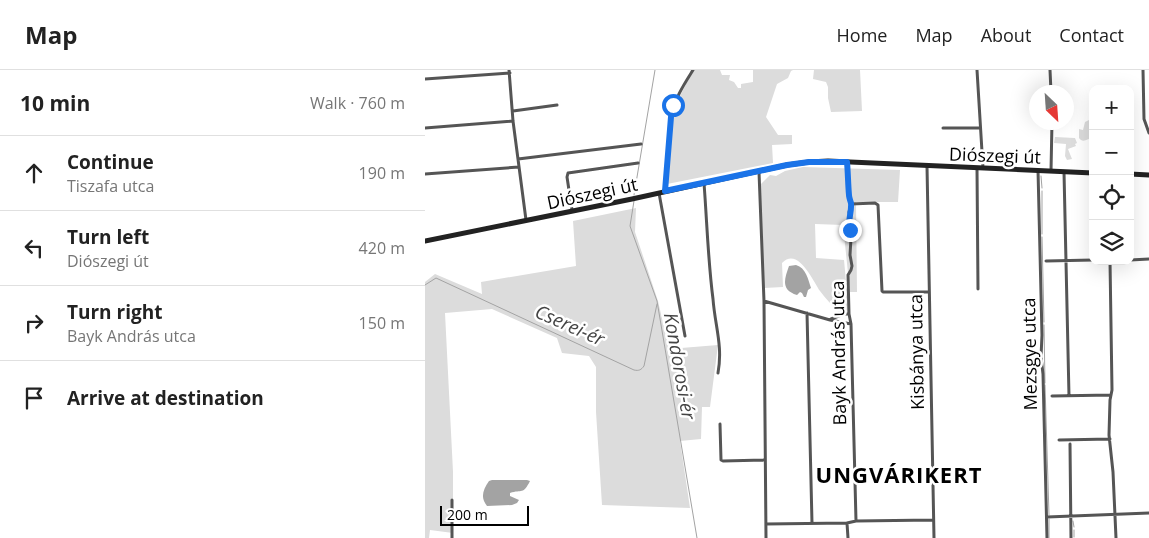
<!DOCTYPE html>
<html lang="en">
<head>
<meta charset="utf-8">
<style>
  body { margin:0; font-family:"Open Sans",sans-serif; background:#f6f6f6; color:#222 }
  .controls { position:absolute; right:15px; top:15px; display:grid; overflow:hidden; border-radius:10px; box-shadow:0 5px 20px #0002 }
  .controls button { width:45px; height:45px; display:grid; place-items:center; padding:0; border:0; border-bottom:1px solid #e0e0e0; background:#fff; color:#222; font:25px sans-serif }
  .compass { position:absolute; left:604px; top:15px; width:45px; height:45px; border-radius:50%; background:#fff; box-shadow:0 5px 20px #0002; rotate:155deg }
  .scale { position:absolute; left:15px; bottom:12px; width:89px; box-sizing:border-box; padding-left:5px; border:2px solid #000; border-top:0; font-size:14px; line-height:18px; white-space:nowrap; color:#000; -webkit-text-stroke:4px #fff; paint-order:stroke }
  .stop { position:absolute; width:15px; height:15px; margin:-11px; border:4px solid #1a73e8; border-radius:50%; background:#fff }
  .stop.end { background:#1a73e8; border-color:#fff; box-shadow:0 1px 5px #0008 }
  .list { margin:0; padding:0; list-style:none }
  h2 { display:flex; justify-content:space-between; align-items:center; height:65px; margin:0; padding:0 20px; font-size:21px }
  h2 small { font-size:16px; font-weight:400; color:#767676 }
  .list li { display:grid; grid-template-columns:32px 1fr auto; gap:15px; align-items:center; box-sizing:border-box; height:75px; padding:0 20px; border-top:1px solid #e0e0e0 }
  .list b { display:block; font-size:19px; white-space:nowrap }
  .list p { margin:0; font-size:16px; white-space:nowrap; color:#767676 }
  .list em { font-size:16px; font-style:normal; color:#767676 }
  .icon { flex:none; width:28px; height:28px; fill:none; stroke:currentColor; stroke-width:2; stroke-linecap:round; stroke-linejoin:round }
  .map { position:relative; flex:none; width:724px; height:468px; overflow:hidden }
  header { display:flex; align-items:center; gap:30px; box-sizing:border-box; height:70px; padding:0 25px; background:#fff; border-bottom:1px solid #e0e0e0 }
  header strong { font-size:24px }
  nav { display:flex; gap:28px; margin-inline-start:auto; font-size:18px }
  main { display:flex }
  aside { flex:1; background:#fff }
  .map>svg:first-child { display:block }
  .green { fill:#dcdcdc }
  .water { fill:#a3a3a3 }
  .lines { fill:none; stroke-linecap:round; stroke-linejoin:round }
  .stream { stroke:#a3a3a3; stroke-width:1 }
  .minor { stroke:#555; stroke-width:3 }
  .secondary { stroke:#222; stroke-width:5 }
  .route { stroke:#1a73e8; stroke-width:6 }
  .labels { text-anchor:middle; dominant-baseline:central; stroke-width:5; stroke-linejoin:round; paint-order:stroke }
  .street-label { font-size:18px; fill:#000; stroke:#fff }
  .water-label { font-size:19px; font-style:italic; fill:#444; stroke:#fff }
  .district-label { font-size:22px; font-weight:bold; letter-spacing:1px; fill:#000; stroke:#fff }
</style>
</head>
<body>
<header>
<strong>Map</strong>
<nav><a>Home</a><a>Map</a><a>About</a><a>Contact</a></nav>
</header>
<main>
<aside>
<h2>10 min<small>Walk · 760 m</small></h2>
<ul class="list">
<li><svg class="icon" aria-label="ahead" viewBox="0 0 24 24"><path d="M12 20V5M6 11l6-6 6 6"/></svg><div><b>Continue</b><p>Tiszafa utca</p></div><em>190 m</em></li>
<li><svg class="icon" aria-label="left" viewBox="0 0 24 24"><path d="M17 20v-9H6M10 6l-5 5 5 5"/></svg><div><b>Turn left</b><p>Diószegi út</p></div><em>420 m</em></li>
<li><svg class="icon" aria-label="right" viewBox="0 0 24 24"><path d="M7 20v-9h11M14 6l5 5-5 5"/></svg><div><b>Turn right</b><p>Bayk András utca</p></div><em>150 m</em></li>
<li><svg class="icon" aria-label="arrive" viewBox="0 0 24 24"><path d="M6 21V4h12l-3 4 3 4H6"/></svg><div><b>Arrive at destination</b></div></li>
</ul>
</aside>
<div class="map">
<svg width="724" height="468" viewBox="0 0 724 468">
  <rect width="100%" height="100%" fill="#fff"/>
  <!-- green -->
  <path class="green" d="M268,0H295L297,5H305L304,10L309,12L313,18H316V14L328,12V0H368L366,1L363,8L352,14L341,47L353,65H367V74L347,75L348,93L242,114L245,66L251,34Z
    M389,0H435L437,41L406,42L403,28V17L401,12L388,9Z
    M668,48V68C663,68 658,74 654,68V59L658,60L660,52Z
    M630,67L650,68L652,73L650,74L651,76L643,79L647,89L642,90L640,86L641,74L629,73Z
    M378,97L475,100L473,132H431L432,222H425L418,155L390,154L391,188L419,190L424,244L413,242C407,235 400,228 395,221C388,211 373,176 357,193L358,217L339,218L335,115L345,105L351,106L360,101Z
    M211,138L210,162L233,231L244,279L293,275L285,337H277L276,369L255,371L265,438L177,435L171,342V297L164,286L137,283L132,268L67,239L20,243L28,402V463L5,460L4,468H0V212L10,204L57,224L56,212L151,196L148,151Z"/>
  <!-- water -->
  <path class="water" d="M371,195C381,198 383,209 386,218L383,220L381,227H379L377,223L375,222L372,225C356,220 359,210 364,196Z
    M67,410H102L105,411C98,425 97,419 85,423V426L94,430L92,433L87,435L62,436C55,427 58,420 64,411Z"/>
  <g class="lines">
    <!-- stream -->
    <path class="stream" d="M616,106L617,118
      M617,121V164
      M209,125L230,0
      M209,131L205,156L232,231L272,468
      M617,167L619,252
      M0,215L11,208L209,300C214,301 216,300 219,296L232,234
      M619,255L620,313
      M620,315L624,445
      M624,449V468
      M648,451L649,457
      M649,460V467"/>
    <!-- minor -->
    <path class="minor" d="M84,0L88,51L101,150
      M552,0L558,98
      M625,0L626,22
      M718,0L719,49L724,63
      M0,9L85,3
      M88,41L132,35
      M0,58L88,51
      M518,58H555
      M93,89L216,74
      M422,92L424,125L426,134L424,142L425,150L424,156L426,168L425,185L427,196L426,200L423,205L424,244L426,254L431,451L422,453L423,468
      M502,96L509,468
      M552,98L553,219
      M613,100L617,265L616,287L618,304L622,468
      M626,101L627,52
      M334,102L339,231L341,468
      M639,102L644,326
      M0,104L94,97
      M279,113C282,152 283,191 288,229C290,256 298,276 293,303
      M240,121L246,47C250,28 258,16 268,0
      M234,123L260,266
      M426,134L450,133L453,135L457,221L458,222H504
      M147,140L142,107L143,103L213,93
      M705,190L724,189
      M621,191L668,190
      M685,191L687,320L685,330L684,365L688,402L691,468
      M339,231L405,250L426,254
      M382,243L387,453
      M406,249L419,244H424
      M627,326L686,325
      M295,354L296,390L298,391L340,390
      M634,370L685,369
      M645,374L646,468
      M622,447L724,443
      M431,451L508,450
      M341,454L422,453
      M27,468V430"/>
    <!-- secondary -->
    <path class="secondary" d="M705,104L724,105
      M0,171L207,129L362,95L384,92L403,91L668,103"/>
  </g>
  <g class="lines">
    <!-- route -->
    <path class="route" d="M248,35L246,47L240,121L362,95L384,92H422C423,103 423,114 424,125C424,127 425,130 426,133C427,142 422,152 425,160"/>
  </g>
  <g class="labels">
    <!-- street labels -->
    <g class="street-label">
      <text transform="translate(570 85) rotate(2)">Diószegi út</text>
      <text transform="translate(167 123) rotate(-12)">Diószegi út</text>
      <text transform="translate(491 282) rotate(-91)">Kisbánya utca</text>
      <text transform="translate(413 283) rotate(-91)">Bayk András utca</text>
      <text transform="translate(604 284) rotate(-91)">Mezsgye utca</text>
    </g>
    <!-- water labels -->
    <g class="water-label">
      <text transform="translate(145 255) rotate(24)">Cserei-ér</text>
      <text transform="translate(255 296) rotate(80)">Kondorosi-ér</text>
    </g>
    <!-- district labels -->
    <g class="district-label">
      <text x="474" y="404">UNGVÁRIKERT</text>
    </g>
  </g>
</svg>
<div class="controls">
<button>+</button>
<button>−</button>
<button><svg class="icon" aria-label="locate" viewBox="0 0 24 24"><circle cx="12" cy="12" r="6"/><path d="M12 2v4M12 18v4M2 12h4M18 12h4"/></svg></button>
<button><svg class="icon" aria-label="layers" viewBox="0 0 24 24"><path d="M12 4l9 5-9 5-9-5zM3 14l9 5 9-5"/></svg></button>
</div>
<svg class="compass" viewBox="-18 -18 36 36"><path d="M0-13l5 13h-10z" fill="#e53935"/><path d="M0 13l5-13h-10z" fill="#767676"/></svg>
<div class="scale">200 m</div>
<div class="stop" style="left:248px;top:35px"></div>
<div class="stop end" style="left:425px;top:160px"></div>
</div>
</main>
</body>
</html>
